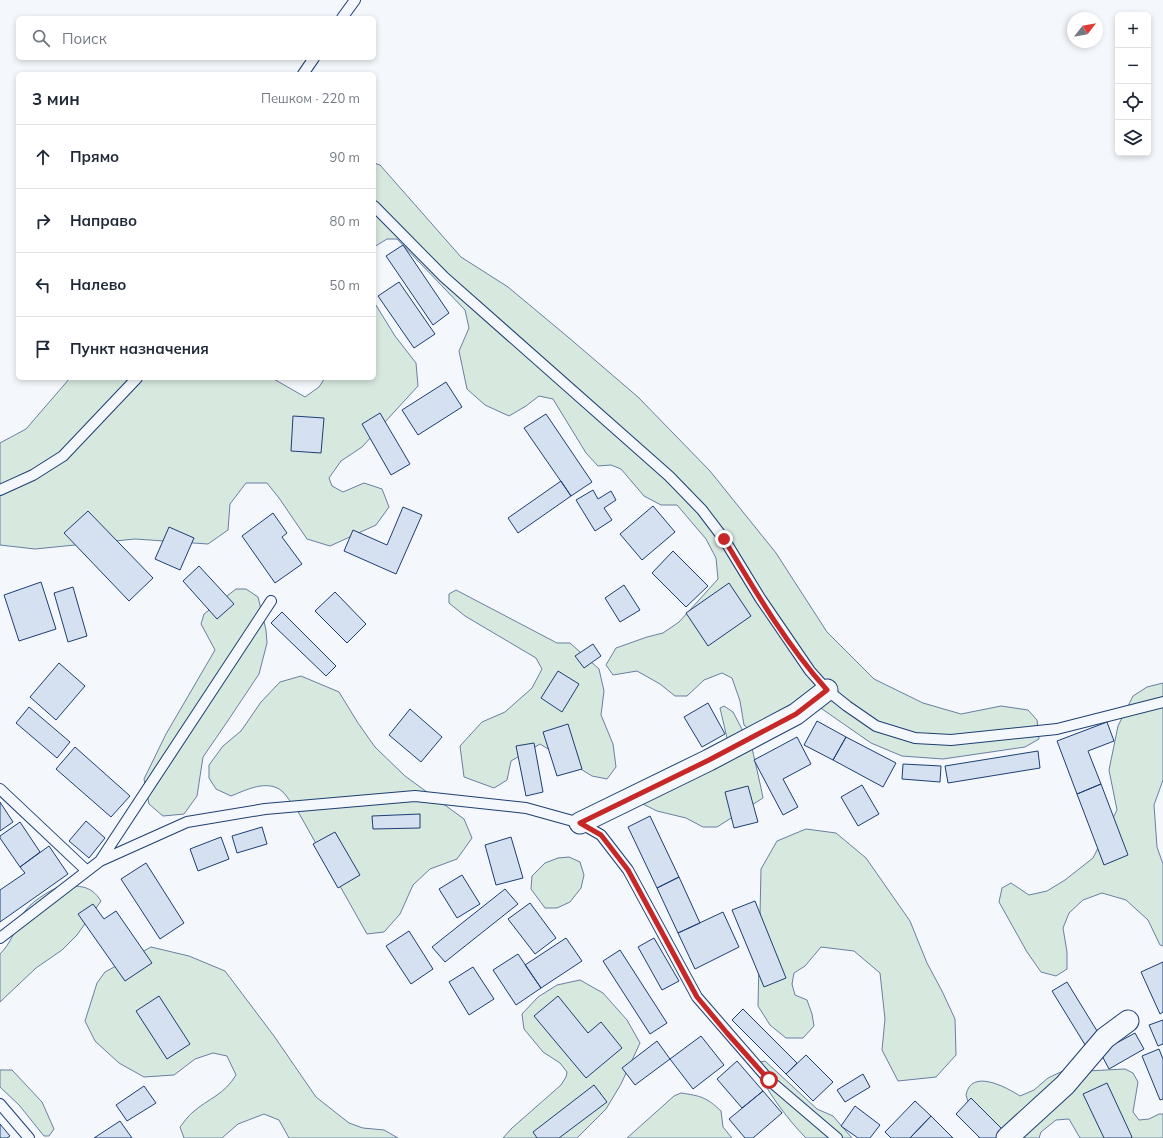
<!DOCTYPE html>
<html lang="ru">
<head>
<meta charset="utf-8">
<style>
  body { margin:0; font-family:Mulish,sans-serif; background:#f2f2f3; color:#1f2937 }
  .controls { position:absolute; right:12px; top:12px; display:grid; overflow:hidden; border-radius:6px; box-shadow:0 2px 6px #0003 }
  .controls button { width:36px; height:36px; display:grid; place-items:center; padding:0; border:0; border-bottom:1px solid #e0e1e3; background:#fff; color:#1f2937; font:20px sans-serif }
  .compass { position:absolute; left:1067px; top:12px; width:36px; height:36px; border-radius:50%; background:#fff; box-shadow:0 2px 6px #0003; rotate:59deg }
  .stop { position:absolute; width:12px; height:12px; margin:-9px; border:3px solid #c62828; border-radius:50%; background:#fff }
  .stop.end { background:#c62828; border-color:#fff; box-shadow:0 1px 4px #0008 }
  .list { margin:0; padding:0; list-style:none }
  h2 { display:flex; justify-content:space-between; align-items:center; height:52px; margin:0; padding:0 16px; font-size:17px }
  h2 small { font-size:13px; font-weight:400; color:#747a83 }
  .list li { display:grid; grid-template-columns:26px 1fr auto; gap:12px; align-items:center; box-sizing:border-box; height:64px; padding:0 16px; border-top:1px solid #e0e1e3 }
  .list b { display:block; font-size:15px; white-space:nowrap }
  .list em { font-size:13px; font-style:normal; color:#747a83 }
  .icon { flex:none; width:22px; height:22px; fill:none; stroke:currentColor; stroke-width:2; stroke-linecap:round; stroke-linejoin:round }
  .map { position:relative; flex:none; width:1163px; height:1138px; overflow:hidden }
  .search { position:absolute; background:#fff; box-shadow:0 2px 6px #0003; left:16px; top:16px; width:360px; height:44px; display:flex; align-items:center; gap:10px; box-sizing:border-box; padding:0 14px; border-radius:6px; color:#747a83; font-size:15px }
  .panel { position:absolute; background:#fff; box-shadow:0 2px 6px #0003; left:16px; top:72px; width:360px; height:308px; border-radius:6px }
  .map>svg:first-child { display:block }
  .green { fill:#d7e8df; stroke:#687fa3 }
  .building { fill:#d5e0f0; stroke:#1d3f73 }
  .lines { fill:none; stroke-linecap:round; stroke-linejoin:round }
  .service-casing { stroke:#1d3f73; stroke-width:12 }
  .minor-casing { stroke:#1d3f73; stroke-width:23 }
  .service { stroke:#f4f7fb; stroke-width:10 }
  .minor { stroke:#f4f7fb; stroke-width:21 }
  .route { stroke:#c62828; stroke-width:5 }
</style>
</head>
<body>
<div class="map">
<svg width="1163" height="1138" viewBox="0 0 1163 1138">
  <rect width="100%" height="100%" fill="#f4f7fb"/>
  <!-- green -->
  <path class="green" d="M374,163L380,165L461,257L508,287L568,337L638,397L710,471L776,553L827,632L874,679L923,703L961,714L1001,706L1028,710L1037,720L1039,739L1025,747L943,759L902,756L871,743L812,702L755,734L744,725L740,701L732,678L722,673L704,680L687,696H675L660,684L637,671L613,675L606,665L616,648L647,637L663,633L679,622L718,579L716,558L706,539L677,505H661L644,496L621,469L611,465L598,466L586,453L553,399L539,396L526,406L509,416L485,405L467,389L459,351L469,328L465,310L397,239H387L374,247Z
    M374,302L395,336L416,363L418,386L362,447L341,461L329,478L332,486L343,492L364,483L382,489L389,507L376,525L330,546L307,539L279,498L267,483H246L230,504L228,530L208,544L135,539L35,549L0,545V443L26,429L70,378H272L305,397L319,387L325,378H374Z
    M236,589H246L258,597L266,630L267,643L259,674L227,722L203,757L197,796L184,814L163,816L149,804L144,779L166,734L215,650L201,624L204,614Z
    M456,590L557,643H570L599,669L604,691L601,715L613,744L616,767L607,779L592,776L540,744L511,761L507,780L494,788L464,777L460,746L482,722L505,712L532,688L542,669L536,658L465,616L449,603V594Z
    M301,676L339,692L358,723L375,747L405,776L464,819L472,838L457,859L430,869L413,885L400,914L384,932L367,934L296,808C291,803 287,796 282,791C267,779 246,790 231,796L216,789L209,778V765L223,746L241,731L261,702L280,682Z
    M1163,683V780L1154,805L1157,847L1163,864V946L1160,945L1148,920L1126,900L1102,893L1083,900L1069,913L1063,928L1067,952V969L1056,976L1041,972L1027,952L999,902L1002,888L1011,883L1029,895L1047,891L1065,880L1093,858L1117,810L1109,770L1118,726L1133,696L1147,687Z
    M724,706L733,712L752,748L761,788L763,798L717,827H703L686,818L657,811L641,803L724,747L727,738L720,708Z
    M806,829L836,833L866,858L910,921L927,963L942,991L955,1019L956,1055L936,1077L898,1081L882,1050L885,1019L880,973L854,951L821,947L805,966L794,973L792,984L795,995L807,1000L812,1014L814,1026L803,1038H786L770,1025L758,1006L761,869L777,841Z
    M569,857L580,862L584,875L581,888L570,902L557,908H545L531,889L532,876L545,863L558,858Z
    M62,885C80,887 90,884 101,901L77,935L62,950L36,968L0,1002V954C11,943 15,930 22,916C28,903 49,891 62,885Z
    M151,947L189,956L225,971L274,1036L316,1097L349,1123L363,1128L384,1130L398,1138H289L279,1120L264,1114L238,1124L222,1138H184L180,1127C184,1122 188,1116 193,1112C209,1098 224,1095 236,1075L227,1056L213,1053L195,1059L174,1075L144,1077L119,1063L95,1041L85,1021L97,983L105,972Z
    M580,980L603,993L627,1020L640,1043L621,1084L606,1109L577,1138H503L512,1128L561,1085L566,1077L567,1072L560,1063L543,1052L524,1029L522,1014L538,997L557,985Z
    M765,1061L817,1109L833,1116L852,1138H806C787,1119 766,1090 755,1066L757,1063Z
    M1067,1069L1087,1071L1125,1069L1133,1073L1138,1082L1133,1112L1139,1120L1149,1119L1159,1114H1163V1138H1080L1069,1119L1056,1120L1041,1132L1039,1138H979L966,1095C971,1068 1006,1087 1020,1096L1034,1090L1048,1078Z
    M0,1070H12L42,1102L54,1129L49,1136H44L19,1105L0,1087Z
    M681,1093C701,1096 706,1097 721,1111L723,1127L732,1138H627L674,1096Z"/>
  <!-- building -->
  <path class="building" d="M403,245L449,313L433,325L386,256Z
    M399,282L435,334L414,348L378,296Z
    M446,382L462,407L418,435L402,410Z
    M380,413L410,464L391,475L362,424Z
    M546,414L592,482L571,496L524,428Z
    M293,416L324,418L321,453L291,451Z
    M561,481L571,496L518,533L508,518Z
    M593,490L598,499L611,491L616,500L604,508L612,520L595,531L576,500Z
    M653,506L675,532L642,560L620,534Z
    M403,507L422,515L396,574L344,551L353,530L387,545Z
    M88,511L153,578L129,601L64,533Z
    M273,513L287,533L282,537L302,564L275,583L242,536Z
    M169,527L194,538L180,570L155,559Z
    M673,551L708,586L686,607L652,573Z
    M199,566L234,604L217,619L183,581Z
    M41,582L56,629L19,641L4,595Z
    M729,583L751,616L708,646L686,613Z
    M624,585L640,610L620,622L605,598Z
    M73,587L87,636L68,642L54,593Z
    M335,592L366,624L347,643L315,611Z
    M282,612L336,666L326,676L271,623Z
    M593,644L601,656L584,668L575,656Z
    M59,663L85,686L56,720L30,697Z
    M558,671L579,684L562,712L541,698Z
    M708,703L725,734L702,747L684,717Z
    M29,707L70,742L57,758L16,723Z
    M410,709L442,737L421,762L389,735Z
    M817,721L846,737L833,760L804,745Z
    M1107,722L1114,741L1088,751L1101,784L1077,794L1057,741Z
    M568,724L582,769L557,776L543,732Z
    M797,737L811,764L783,779L798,807L783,815L754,760Z
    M846,737L896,763L883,787L833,760Z
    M534,743L543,792L526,796L516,746Z
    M75,747L130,796L111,817L56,769Z
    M1038,751L1040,768L948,783L945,766Z
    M903,764L941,766L940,782L902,779Z
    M1101,784L1128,855L1104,865L1077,794Z
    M862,785L879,814L858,826L841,797Z
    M748,786L758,822L734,828L725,792Z
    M0,802L13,822L0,831Z
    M420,814V828L373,829L372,816Z
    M650,816L679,877L657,888L628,827Z
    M86,821L105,838L89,858L69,841Z
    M20,822L40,852L20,867L0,838V836Z
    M262,827L267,844L237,853L232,836Z
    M335,832L360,875L338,888L313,844Z
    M221,837L229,859L198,871L190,849Z
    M511,837L523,878L496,885L485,845Z
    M49,846L68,874L0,922V890L25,873L20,867Z
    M146,863L184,923L160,939L121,879Z
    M462,875L480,904L457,918L439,889Z
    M679,877L700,923L678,933L657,888Z
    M505,889L518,904L445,962L432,947Z
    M755,901L786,978L764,987L732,910Z
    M530,903L556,938L535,954L508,919Z
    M93,904L104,919L116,911L152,963L125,981L78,914Z
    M723,912L739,947L695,969L678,933Z
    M409,931L433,969L411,984L386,946Z
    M566,938L582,961L541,988L525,965Z
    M654,938L679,981L662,990L638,947Z
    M620,950L667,1023L650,1034L603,961Z
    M518,954L541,988L516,1005L493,970Z
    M1163,962V1012L1160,1014L1141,972Z
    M473,967L494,999L469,1015L449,982Z
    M1067,982L1102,1039L1087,1048L1052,991Z
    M159,996L190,1044L167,1059L136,1011Z
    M558,996L588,1033L601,1022L622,1048L586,1078L534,1016Z
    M743,1009L797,1063L786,1074L732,1020Z
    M1163,1020V1044L1158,1046L1149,1025Z
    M1135,1033L1144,1049L1109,1069L1100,1052Z
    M701,1036L724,1065L693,1089L670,1059Z
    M657,1041L670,1059L635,1085L622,1068Z
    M1159,1049L1163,1059V1099L1160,1100L1142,1056Z
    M806,1055L833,1082L813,1101L786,1074Z
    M737,1061L763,1091L742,1108L717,1079Z
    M863,1074L870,1087L845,1102L837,1090Z
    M1107,1083L1132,1137L1131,1138H1104L1083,1094Z
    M594,1085L607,1102L559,1138H537L533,1132Z
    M144,1086L156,1103L127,1121L116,1105Z
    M763,1091L782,1113L753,1138H745L729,1119Z
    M971,1098L1007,1134L1003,1138H980L956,1114Z
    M915,1101L931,1116L910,1138H891L885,1132Z
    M855,1106L880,1125L870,1138H858L841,1126Z
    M931,1116L953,1138H910Z
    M120,1121L132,1138H94Z
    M0,1124L10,1136L7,1138H0Z"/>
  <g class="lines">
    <!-- service casing -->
    <g class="service-casing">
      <path id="service" d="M342,18L355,0
        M303,74L314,58
        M374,206L444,277L669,476L702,510L724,539L760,598L810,671L827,690L847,706L876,726L915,738L951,740L1057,729L1163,702
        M0,490L33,475L63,456L137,378
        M0,789L87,871
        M100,861L271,601
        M0,938L100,861L187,822L265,809L415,796L526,808L580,823L601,835L628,870L697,997L769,1080L837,1138
        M0,1104L29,1138"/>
    </g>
    <!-- minor casing -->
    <g class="minor-casing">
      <path id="minor" d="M580,823L709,760L796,714L827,690
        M1007,1138L1065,1085L1105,1038L1128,1021"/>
    </g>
    <!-- service -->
    <use href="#service" class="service"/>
    <!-- minor -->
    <use href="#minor" class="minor"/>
  </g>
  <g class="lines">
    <!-- route -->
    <path class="route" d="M724,539C755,591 786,644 827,690L796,714L709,760L580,823L601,835L628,870L697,997L727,1033L769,1080"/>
  </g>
</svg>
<div class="controls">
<button>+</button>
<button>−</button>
<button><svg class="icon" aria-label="locate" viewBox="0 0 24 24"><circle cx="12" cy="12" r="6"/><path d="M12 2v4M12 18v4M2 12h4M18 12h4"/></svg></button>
<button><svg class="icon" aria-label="layers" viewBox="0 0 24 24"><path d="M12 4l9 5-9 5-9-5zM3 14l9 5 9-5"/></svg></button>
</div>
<svg class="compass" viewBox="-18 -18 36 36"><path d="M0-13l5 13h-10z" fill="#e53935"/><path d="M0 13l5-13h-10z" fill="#747a83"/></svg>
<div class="stop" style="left:769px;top:1080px"></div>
<div class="stop end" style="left:724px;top:539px"></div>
<div class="search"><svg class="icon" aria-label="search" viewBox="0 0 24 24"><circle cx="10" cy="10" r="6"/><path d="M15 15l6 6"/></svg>Поиск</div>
<section class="panel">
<h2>3 мин<small>Пешком · 220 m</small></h2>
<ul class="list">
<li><svg class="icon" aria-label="ahead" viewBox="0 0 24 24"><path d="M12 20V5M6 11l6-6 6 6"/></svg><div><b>Прямо</b></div><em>90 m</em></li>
<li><svg class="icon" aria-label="right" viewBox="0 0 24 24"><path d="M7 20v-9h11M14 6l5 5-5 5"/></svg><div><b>Направо</b></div><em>80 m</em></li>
<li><svg class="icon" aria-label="left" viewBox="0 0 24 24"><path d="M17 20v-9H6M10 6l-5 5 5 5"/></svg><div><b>Налево</b></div><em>50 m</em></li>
<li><svg class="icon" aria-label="arrive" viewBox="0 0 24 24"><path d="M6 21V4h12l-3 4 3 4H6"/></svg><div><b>Пункт назначения</b></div></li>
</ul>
</section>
</div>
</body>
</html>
